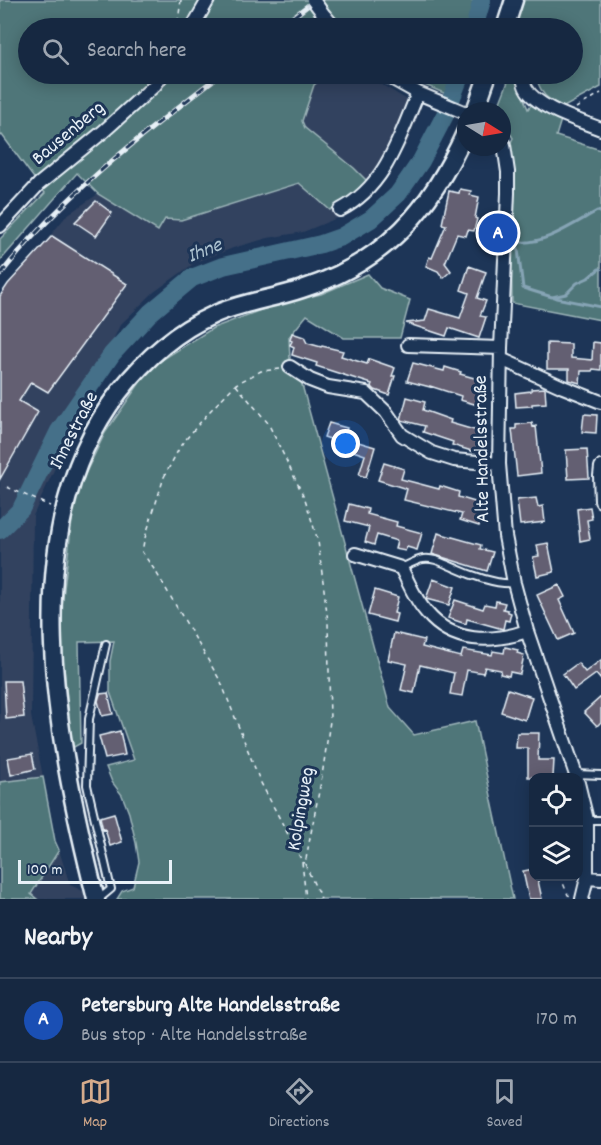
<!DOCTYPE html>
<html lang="en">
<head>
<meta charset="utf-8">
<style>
  body { margin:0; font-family:Dekko,sans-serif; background:#23344c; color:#f1f3f6 }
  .controls { position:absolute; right:18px; bottom:18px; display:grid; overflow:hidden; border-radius:12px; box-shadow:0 3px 15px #0003 }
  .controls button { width:54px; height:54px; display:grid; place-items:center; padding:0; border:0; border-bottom:2px solid #35445a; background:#162841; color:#f1f3f6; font:30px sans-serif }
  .compass { position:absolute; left:457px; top:102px; width:54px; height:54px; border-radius:50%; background:#162841; box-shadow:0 3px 15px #0003; rotate:101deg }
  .scale { position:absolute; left:18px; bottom:15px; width:154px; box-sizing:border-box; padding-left:6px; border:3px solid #e8f1f8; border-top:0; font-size:16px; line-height:21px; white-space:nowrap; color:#e8f1f8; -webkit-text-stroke:4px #1d3557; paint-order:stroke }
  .you { position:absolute; left:346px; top:444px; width:21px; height:21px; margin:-15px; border:4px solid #fff; border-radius:50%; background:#1a73e8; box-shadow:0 0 0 9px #1a73e833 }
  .badge { display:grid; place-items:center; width:39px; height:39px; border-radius:50%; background:#d6ab8b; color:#fff; font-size:20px; font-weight:700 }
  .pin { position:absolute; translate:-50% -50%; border:3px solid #fff; box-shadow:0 2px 6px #0006 }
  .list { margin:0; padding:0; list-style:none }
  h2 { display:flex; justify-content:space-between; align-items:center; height:78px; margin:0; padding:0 24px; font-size:26px }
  h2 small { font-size:20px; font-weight:400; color:#9ea6b1 }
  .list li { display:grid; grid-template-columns:39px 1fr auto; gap:18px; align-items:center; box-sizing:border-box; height:84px; padding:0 24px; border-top:2px solid #35445a }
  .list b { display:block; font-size:22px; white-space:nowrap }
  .list p { margin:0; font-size:20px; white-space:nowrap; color:#9ea6b1 }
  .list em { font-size:20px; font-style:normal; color:#9ea6b1 }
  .icon { flex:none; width:33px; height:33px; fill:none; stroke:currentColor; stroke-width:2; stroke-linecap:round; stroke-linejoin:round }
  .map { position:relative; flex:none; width:601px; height:899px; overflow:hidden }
  .search { position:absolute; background:#162841; box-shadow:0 3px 15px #0003; left:18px; right:18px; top:18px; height:66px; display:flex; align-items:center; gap:15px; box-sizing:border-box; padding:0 21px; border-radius:33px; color:#9ea6b1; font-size:22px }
  .sheet { height:162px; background:#162841 }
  nav { display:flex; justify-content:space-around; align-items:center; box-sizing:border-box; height:84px; border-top:2px solid #35445a; background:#162841; font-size:16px; color:#9ea6b1 }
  nav a { display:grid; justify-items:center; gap:3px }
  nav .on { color:#d6ab8b }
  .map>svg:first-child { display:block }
  .built { fill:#32425f }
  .green { fill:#507679; stroke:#9cb4b8; stroke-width:1.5 }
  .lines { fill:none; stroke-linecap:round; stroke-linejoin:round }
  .stream { stroke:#86a4b5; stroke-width:3 }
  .river { stroke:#457089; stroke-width:18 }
  .building { fill:#645f72; stroke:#e8f1f8; stroke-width:1.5 }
  .service-casing { stroke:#e8f1f8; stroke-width:10 }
  .minor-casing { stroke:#e8f1f8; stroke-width:16 }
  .secondary-casing { stroke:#e8f1f8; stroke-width:21 }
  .path { stroke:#e8f1f8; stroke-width:1.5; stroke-dasharray:4.5 4.5; stroke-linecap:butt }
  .service { stroke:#1d3557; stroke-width:6 }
  .minor { stroke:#1d3557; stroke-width:12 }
  .secondary { stroke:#1d3557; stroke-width:16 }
  .rail-casing { stroke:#e8f1f8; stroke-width:5 }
  .rail { stroke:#1d3557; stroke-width:3; stroke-dasharray:9; stroke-linecap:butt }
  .minor-bridge-casing { stroke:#e8f1f8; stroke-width:16; stroke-linecap:butt }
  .minor-bridge { stroke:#1d3557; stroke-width:12 }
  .labels { text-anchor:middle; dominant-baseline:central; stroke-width:6; stroke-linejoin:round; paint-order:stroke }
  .street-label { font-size:20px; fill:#e8f1f8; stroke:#1d3557 }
  .water-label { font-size:21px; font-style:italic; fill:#afc4d1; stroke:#1d3557 }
</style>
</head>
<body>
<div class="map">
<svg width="601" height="899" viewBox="0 0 601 899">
  <rect width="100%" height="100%" fill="#1d3557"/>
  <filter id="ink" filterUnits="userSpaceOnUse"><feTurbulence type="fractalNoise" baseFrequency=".0167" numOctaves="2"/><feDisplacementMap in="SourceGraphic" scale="12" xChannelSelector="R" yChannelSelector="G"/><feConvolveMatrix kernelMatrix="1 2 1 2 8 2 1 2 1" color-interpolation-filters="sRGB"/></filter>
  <g filter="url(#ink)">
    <!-- built -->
    <path class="built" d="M328,74H360L379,83L421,108L407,144L378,190L352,212L303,232L268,238L236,247L196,262L154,292L120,325L33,516L31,716L43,777L0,782V297L67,215L98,194L158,231L165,219L181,220L300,183L330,210L369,182L354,168L305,129L302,121L314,84Z
      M59,850L70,885L83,891L85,899H37L31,895Z"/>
    <!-- green -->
    <path class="green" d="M0,0H477L467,28H28V74H328L314,85L302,121L305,128L354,168L369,183L352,198L330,210L299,183L181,220L165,219L158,231L98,194L77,173L0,261V239L45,193L2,135L0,136Z
      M524,0H601V87L564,107C545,99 541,94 535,74H572V28H516L514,24Z
      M399,74H453L446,94Z
      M511,74H514L528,109L531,105L561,120L556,136L601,150V320L512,303L510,144L513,138L502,119V111L497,110Z
      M368,274L380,288L410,300L400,338H344L307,315L289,337L290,360L301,381L390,708L414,735L475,721L513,899H117L122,891L133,887L139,862L136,843L129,813L122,795L112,782L106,767L134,760L110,692V661L114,641L79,642L81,743L72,748L61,639L62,606L75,495L105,433L141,381L160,361L213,328L277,304L321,294Z
      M43,777L55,841L59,850L31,894L37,899H0V782Z"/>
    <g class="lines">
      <!-- stream -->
      <path class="stream" d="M514,241C540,248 575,223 597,211L601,212
        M517,242L523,288L552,297L566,294L577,283L588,278L599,269H601
        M556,298L601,307"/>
      <!-- river -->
      <path class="river" d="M474,28L482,0
        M0,530L21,509L59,431L112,354L150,313L192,278L223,266L321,244L341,237L371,219L398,194L421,161L445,115L461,74"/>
    </g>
    <!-- building -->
    <path class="building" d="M460,189L471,191L470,195L479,197L475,218L477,219L474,231L468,230L466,236L457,234L445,263L451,271L443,278L438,271L426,266L429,257L432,258L446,225L442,224L449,191L459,193Z
      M96,201L112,213L96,236L75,222Z
      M52,236L127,284L48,392L31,382L19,401L38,412L0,479V296L8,284Z
      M469,266L486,272L477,298L486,301L480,316L486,317L479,338L449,328L446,336L406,323L425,321L429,309L460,318L469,293L461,290Z
      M292,333L304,337L307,343L321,347L322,346L343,351L341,356L367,364L369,359L395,368L392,376H395L389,395L375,390L371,386L372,384L316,366L317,363L292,355L294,347L290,345L292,341L290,340Z
      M593,342L601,343V370L593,369L592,371H581L580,383L569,380V369H547V343L571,344V358L592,360Z
      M413,363L444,371L445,367L461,372L460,374L485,381L478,405L460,400L461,396L430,386V387L407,381Z
      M545,388L546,403L532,404V406L516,407L515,393L531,391V389Z
      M407,397L425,402L423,410L451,420L450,423L481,432L475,452L452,445L453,442L423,432L425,426L401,420Z
      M584,414L597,415L596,433L582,432Z
      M329,423L347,428L342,443L324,437Z
      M532,423L533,427L536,426L541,473L517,476L512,429H516V425Z
      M355,441L375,447L366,477L359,475L365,455L353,451Z
      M587,449L589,478L568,479L566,450Z
      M384,463L404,469L401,479L439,489L440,486L459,492L458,497L485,505L479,526L460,520L462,514L404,500L407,489L378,480Z
      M536,498L538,507L543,506L545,522L520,525L517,500Z
      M349,504L368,509L367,514L397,522L396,526L422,533L417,550L407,547L405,551L395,549L397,541L377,535L374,545L365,542L369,527L345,521Z
      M590,507L592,519L587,520L590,539L580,541L577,509Z
      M438,533L481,545L480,549L493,552L487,571L432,554Z
      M548,543L554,572L537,576L533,557L539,556L537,545Z
      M433,579L455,587L449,605L426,599Z
      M559,585L565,597L559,600L574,633L558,640L537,595Z
      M375,590L398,597L394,613L397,614L395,622L368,615Z
      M455,600L483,609L485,604L495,606L496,601L505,603L503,609L508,610V612L511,613L509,621L505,620L503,629L467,619L466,624L448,618Z
      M394,633L424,640L422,647L461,657L463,650L492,655L493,651L504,653L505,647L518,650L517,653L524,655L520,674L510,672L509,676L500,674L501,670L485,667L483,673L467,670L462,696L450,694L454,673L420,665L414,693L401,690L407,664L388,660Z
      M601,660V680L596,674L574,690L563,674L578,663L585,672Z
      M4,681H20L24,717L6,719Z
      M508,689L532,697L525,720L501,712Z
      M108,693L113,714L102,716L98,701L100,694Z
      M601,697V722L597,726L584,712Z
      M120,731L125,755L105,759L99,736Z
      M517,733H539L538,760H554L553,777H528V748H516Z
      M32,754L35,769L11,775L8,758Z
      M114,813L122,842L110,846L105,829L103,830L100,817Z
      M534,869V876H537L542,899H529L523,871Z"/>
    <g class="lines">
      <!-- service casing -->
      <g class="service-casing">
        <path id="service" d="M401,568C408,565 416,560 423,559C434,557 445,564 455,568C470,575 497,585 514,583
          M576,774L601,775
          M587,820H601
          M99,899L111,889L87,785L89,719L106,644"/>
      </g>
      <!-- minor casing -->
      <g class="minor-casing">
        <path id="minor" d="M324,15L335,28
          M192,28L208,0
          M384,74L418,93L466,113
          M522,74C523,78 524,84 526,88C536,108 581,121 601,129
          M502,141L504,145L508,172V193L501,348L499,464L505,536L514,583L527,631L577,778
          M340,210C386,186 399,138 418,93
          M0,226L39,184L104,131L155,85L163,74
          M408,345L501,348
          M501,359L563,387L601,402
          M290,367L310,380L328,387L366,393L386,412L402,435L432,453L454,460L499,464
          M601,467L600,476L601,501
          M355,554L401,568C409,583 415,600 427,613C453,644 492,643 527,631
          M578,783L587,820V878L582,899
          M587,878L601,879"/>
      </g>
      <!-- secondary casing -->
      <g class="secondary-casing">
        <path id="secondary" d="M505,28L514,0
          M475,111L488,74
          M96,899C57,743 12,530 119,392C145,359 175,332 213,315C242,302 273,299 302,289C386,262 431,209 466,131"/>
      </g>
      <!-- path -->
      <path class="path" d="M181,0L178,21L182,26
        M576,108L601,93
        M280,369L261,371L236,384L210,411L181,445L164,477L144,541L142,552L156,572L221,682L260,781L302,861L305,864
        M236,385L268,423L305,499L318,541L328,622L330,721L322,776L305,864L321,899
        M7,487L50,506
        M302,862L306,899
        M560,876L568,895L571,896"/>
      <!-- service -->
      <use href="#service" class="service"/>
      <!-- minor -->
      <use href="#minor" class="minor"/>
      <!-- secondary -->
      <use href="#secondary" class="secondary"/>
      <!-- rail casing -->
      <g class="rail-casing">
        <path id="rail" d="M279,28L315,0
          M0,275C62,196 142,135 221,74"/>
      </g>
      <!-- rail -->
      <use href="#rail" class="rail"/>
      <!-- minor-bridge casing -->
      <g class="minor-bridge-casing">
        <path id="minor-bridge" d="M313,0L324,15"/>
      </g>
      <!-- minor-bridge -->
      <use href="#minor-bridge" class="minor-bridge"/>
    </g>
  </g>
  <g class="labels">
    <!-- street labels -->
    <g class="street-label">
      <text transform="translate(69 134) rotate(-40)">Bausenberg</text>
      <text transform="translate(75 431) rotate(-63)">Ihnestraße</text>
      <text transform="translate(483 449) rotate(-91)">Alte Handelsstraße</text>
      <text transform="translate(302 809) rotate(-80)">Kolpingweg</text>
    </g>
    <!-- water labels -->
    <g class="water-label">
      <text transform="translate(205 252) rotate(-22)">Ihne</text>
    </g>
  </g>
</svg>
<div class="controls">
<button><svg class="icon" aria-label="locate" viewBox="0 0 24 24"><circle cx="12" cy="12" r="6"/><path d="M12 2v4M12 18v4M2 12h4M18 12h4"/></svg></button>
<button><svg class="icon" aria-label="layers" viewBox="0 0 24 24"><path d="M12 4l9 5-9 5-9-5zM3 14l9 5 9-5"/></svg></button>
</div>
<svg class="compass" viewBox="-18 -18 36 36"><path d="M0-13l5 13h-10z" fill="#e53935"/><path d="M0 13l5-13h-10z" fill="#9ea6b1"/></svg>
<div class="scale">100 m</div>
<div class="you"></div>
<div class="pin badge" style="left:498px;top:233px;background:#1a4fb4">A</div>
<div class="search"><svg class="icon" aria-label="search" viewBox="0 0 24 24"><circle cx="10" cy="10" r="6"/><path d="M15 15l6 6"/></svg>Search here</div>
</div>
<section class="sheet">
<h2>Nearby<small></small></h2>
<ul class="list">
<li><span class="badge" style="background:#1a4fb4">A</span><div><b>Petersburg Alte Handelsstraße</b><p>Bus stop · Alte Handelsstraße</p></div><em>170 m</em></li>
</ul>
</section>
<nav>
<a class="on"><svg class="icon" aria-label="map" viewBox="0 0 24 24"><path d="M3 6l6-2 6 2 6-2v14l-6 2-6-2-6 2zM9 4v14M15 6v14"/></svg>Map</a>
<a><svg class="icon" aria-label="directions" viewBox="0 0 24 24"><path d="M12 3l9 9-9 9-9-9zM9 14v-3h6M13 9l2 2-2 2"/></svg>Directions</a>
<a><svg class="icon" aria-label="saved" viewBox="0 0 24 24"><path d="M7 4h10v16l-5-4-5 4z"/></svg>Saved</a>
</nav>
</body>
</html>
